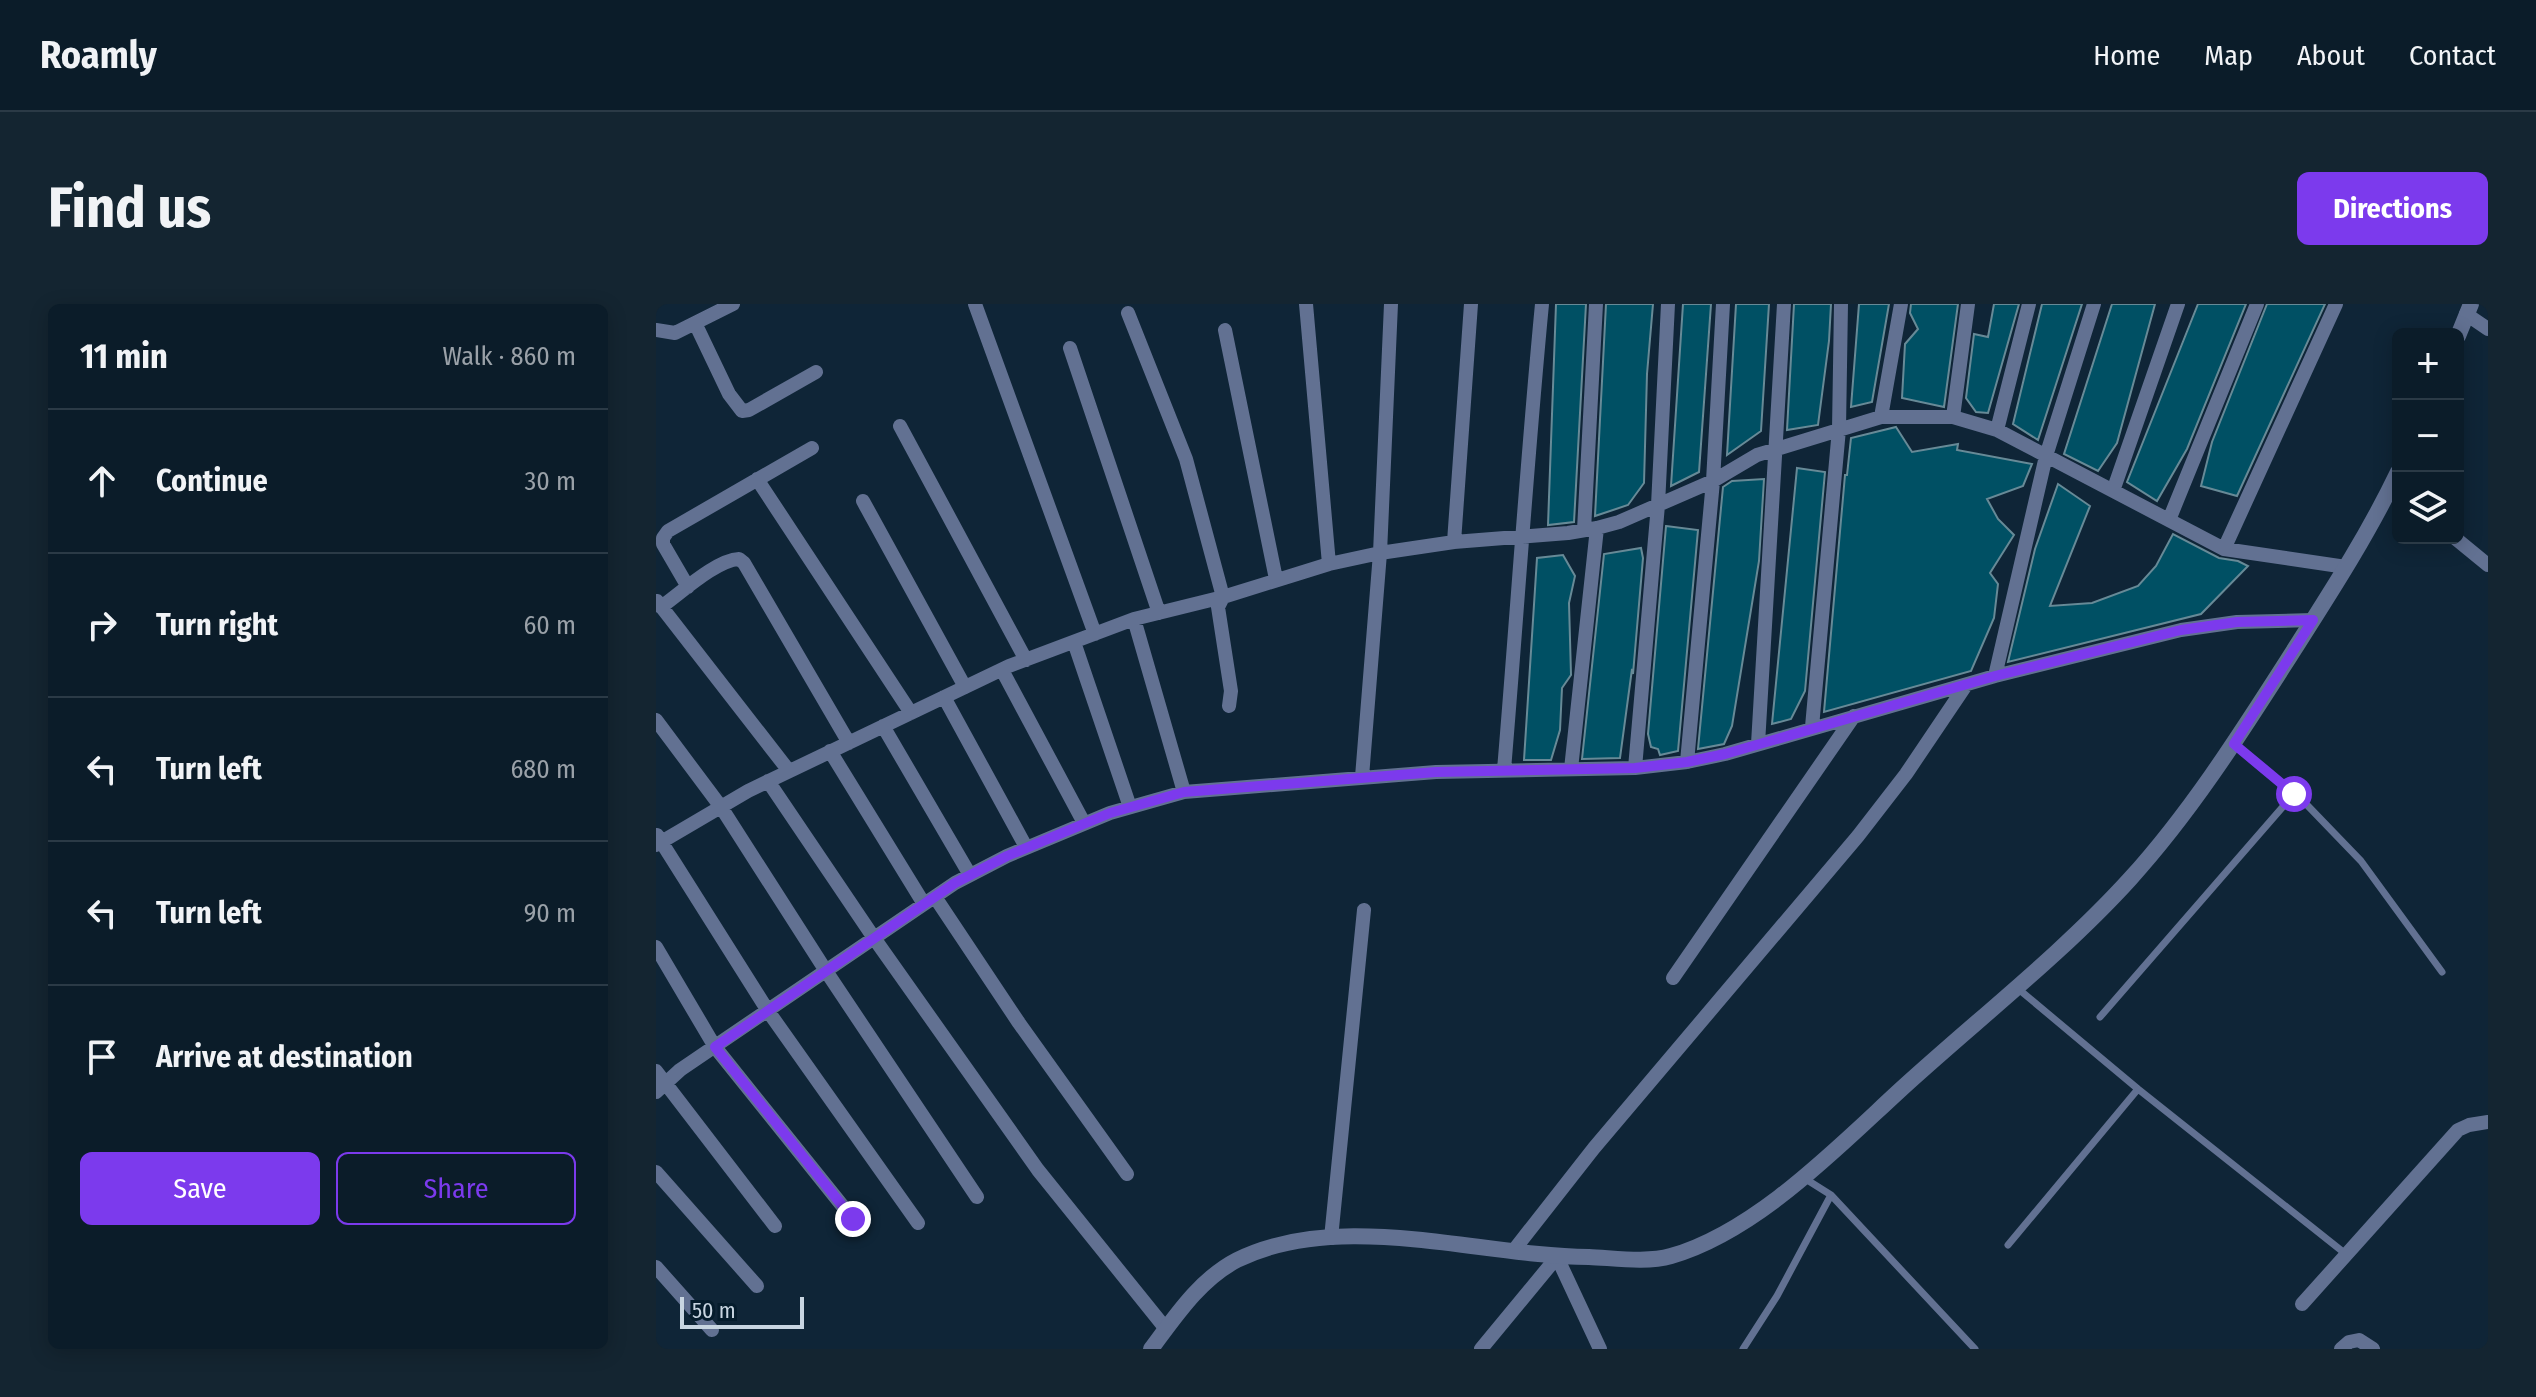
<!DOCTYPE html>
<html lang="en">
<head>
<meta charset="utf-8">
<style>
  body { margin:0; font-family:"Fira Sans Condensed",sans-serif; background:#142531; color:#f1f3f6 }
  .controls { position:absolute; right:24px; top:24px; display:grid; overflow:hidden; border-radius:12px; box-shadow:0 4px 20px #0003 }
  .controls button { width:72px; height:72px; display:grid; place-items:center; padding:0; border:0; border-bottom:2px solid #2b3a46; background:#0b1c29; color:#f1f3f6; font:40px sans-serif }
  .scale { position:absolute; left:24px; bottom:20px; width:124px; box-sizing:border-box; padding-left:8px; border:4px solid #c8d5e1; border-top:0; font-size:22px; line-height:28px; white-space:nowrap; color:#c8d5e1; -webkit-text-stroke:6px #051c2c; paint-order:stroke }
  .stop { position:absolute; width:24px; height:24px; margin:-18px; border:6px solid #7c3aed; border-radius:50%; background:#fff }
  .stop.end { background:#7c3aed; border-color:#fff; box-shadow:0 2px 8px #0008 }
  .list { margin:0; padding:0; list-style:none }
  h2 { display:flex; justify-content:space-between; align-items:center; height:104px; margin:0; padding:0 32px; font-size:34px }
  h2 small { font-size:26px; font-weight:400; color:#9aa1a8 }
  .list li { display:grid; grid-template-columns:52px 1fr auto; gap:24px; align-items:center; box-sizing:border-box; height:144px; padding:0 32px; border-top:2px solid #2b3a46 }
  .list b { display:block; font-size:30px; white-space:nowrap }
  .list em { font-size:26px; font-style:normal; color:#9aa1a8 }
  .actions { display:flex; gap:16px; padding:24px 32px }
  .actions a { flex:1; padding:18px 0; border:2px solid #7c3aed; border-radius:12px; text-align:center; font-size:28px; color:#7c3aed }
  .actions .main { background:#7c3aed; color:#fff }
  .icon { flex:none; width:44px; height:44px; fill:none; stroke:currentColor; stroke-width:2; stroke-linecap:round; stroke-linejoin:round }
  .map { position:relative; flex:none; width:1832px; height:1045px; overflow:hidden; border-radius:12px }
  header { display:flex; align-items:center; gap:48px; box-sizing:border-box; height:112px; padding:0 40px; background:#0b1c29; border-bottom:2px solid #2b3a46 }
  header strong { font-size:38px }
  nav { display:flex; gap:44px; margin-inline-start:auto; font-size:28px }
  .intro { display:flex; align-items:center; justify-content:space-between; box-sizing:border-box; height:192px; padding:0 48px }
  h1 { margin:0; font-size:56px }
  .button { padding:20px 36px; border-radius:12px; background:#7c3aed; color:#fff; font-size:28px; font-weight:700 }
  main { display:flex; gap:48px; padding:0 48px }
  aside { flex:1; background:#0b1c29; border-radius:12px; box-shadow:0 4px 20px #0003 }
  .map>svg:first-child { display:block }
  .building { fill:#005064; stroke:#678a97; stroke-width:2 }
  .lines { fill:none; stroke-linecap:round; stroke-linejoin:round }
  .service { stroke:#627192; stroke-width:7 }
  .minor { stroke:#627192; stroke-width:14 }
  .tertiary { stroke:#627192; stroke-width:16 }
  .route { stroke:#7c3aed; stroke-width:10 }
</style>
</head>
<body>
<header>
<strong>Roamly</strong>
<nav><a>Home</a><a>Map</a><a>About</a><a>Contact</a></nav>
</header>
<div class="intro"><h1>Find us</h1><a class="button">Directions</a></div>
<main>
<aside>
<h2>11 min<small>Walk · 860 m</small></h2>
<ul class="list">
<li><svg class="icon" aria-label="ahead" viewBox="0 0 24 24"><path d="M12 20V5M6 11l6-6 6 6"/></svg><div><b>Continue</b></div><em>30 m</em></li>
<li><svg class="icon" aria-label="right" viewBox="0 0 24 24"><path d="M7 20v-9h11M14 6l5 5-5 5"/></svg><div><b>Turn right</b></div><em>60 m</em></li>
<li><svg class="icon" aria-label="left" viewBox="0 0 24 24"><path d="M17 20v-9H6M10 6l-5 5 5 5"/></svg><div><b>Turn left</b></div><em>680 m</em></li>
<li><svg class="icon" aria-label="left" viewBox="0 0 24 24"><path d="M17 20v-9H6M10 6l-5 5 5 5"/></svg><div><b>Turn left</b></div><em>90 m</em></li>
<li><svg class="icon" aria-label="arrive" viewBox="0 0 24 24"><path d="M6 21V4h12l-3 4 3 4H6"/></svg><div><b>Arrive at destination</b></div></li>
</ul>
<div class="actions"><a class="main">Save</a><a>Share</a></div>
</aside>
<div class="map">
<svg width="1832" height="1045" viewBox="0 0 1832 1045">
  <rect width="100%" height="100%" fill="#0f2537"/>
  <!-- building -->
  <path class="building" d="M900,0H930L918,218L892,221Z
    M950,0H997L991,70L988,179L972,201L939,212Z
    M1027,0H1055L1043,168L1015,182Z
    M1080,0H1113L1105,127L1071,151Z
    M1138,0H1175L1173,37L1162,121L1131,126Z
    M1203,0H1233L1216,98L1195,103Z
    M1255,0H1302L1288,103L1246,94L1249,40L1262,25L1254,9Z
    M1338,0H1363L1332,109L1320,108L1310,94L1318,30L1332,33Z
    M1386,0H1426L1382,136L1357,120Z
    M1456,0H1499L1461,139L1442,167L1408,150Z
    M1542,0H1590L1531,145L1501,197L1471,178Z
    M1611,0H1669L1581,192L1545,182L1556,138Z
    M1240,123L1256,148L1302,140L1301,146L1376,160L1367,182L1331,195L1342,215L1358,231L1334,269L1342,280L1338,314L1315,367L1168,408L1189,171H1191L1195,134Z
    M1141,164L1169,168L1149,387L1135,415L1116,420Z
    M1108,175L1103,257L1076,422L1068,440L1042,445L1067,183L1076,177Z
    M1402,180L1434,202L1394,302L1436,299L1482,282L1500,262L1517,230L1563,254L1582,257L1592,262L1545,310L1352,358L1379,245Z
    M1010,222L1042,226L1022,447L1004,451L1002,445L995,443L992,430Z
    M985,244L987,254L977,370L976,365L964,454L926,455L948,250Z
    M907,251L919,272L913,299L915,371L906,384L904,426L895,456H868L881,254Z"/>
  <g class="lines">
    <!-- service -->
    <path class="service" d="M1578,440L1652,502L1705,557L1786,668
      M1360,683L1482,785L1691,951
      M1444,713L1638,490
      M1148,874L1175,891L1319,1045
      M1352,941L1482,785
      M1087,1045L1121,992L1175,891"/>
    <!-- minor -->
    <path class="minor" d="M319,0L439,330
      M650,0L673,260
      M472,9L530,155L567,293L562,303L575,387L573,402
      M1810,10L1832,25
      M40,21L73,90L86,107L93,106L160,68
      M0,26L19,29L77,0
      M569,26L620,275
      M414,44L503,309
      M1225,113L1245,0
      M1297,113L1312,0
      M244,122L370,356
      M1341,126L1373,0
      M101,175L255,409
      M1457,187L1522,0
      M207,197L309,383
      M1513,216L1601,0
      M928,226L940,0
      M1799,234L1832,261
      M798,238L815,0
      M1568,245L1680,0
      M32,283L7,240V234L12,227L156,144
      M1,297L133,467
      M5,303C25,289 60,256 83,255L88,259L193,439
      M478,315L528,488
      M418,338L474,503
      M346,366L428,519
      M1339,372L1390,152L1438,0
      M288,393L370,543
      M0,416L65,503L170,667L321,893
      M227,422L314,571
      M1156,423L1183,125L1185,0
      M1102,440L1128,0
      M174,447L268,600
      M1031,458L1057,177L1067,0
      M979,464L1002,201L1012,0
      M915,465L941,224
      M848,466C861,311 871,155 886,0
      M706,473L724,249L735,0
      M112,477L218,634L382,866L510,1025
      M1,531L112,707L262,919
      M0,541L92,487L353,362L478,315L567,293L673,260L724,249L798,238L912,229L941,224L963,218L1057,177L1101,151L1225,113H1297L1341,126L1568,245L1690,263
      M279,593L363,719L471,870
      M0,643L59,743L197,915
      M1017,674L1198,412
      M0,767L119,922
      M0,788L24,766L299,579L351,552L454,509L528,488L780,468L979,464L1031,458L1069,450L1339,372L1525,326L1581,318L1657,316
      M0,868L101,982
      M675,934L708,606
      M858,946L938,844L1202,532L1250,470L1310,381
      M0,963L56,1026
      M1646,1000L1802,826L1813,821L1832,818
      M825,1045L901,953L944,1045
      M1685,1045L1693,1038L1703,1036L1717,1045"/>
    <!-- tertiary -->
    <path class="tertiary" d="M1802,32L1815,0
      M495,1045C519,1013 544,975 581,956C684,905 823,952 933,953C958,954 991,959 1015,952C1099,928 1179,846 1242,788C1317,719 1405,651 1474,575C1533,510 1581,435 1629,360C1669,297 1710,235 1742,168"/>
  </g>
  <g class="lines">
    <!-- route -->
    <path class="route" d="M197,915L59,743L299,579L351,552L454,509L528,488L780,468L979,464L1031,458L1069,450L1339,372L1525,326L1581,318L1657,316L1578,440L1638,490"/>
  </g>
</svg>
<div class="controls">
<button>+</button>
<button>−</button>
<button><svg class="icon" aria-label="layers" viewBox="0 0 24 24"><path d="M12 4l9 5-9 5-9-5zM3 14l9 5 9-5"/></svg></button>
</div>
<div class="scale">50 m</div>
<div class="stop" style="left:1638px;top:490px"></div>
<div class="stop end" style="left:197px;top:915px"></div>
</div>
</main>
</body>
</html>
